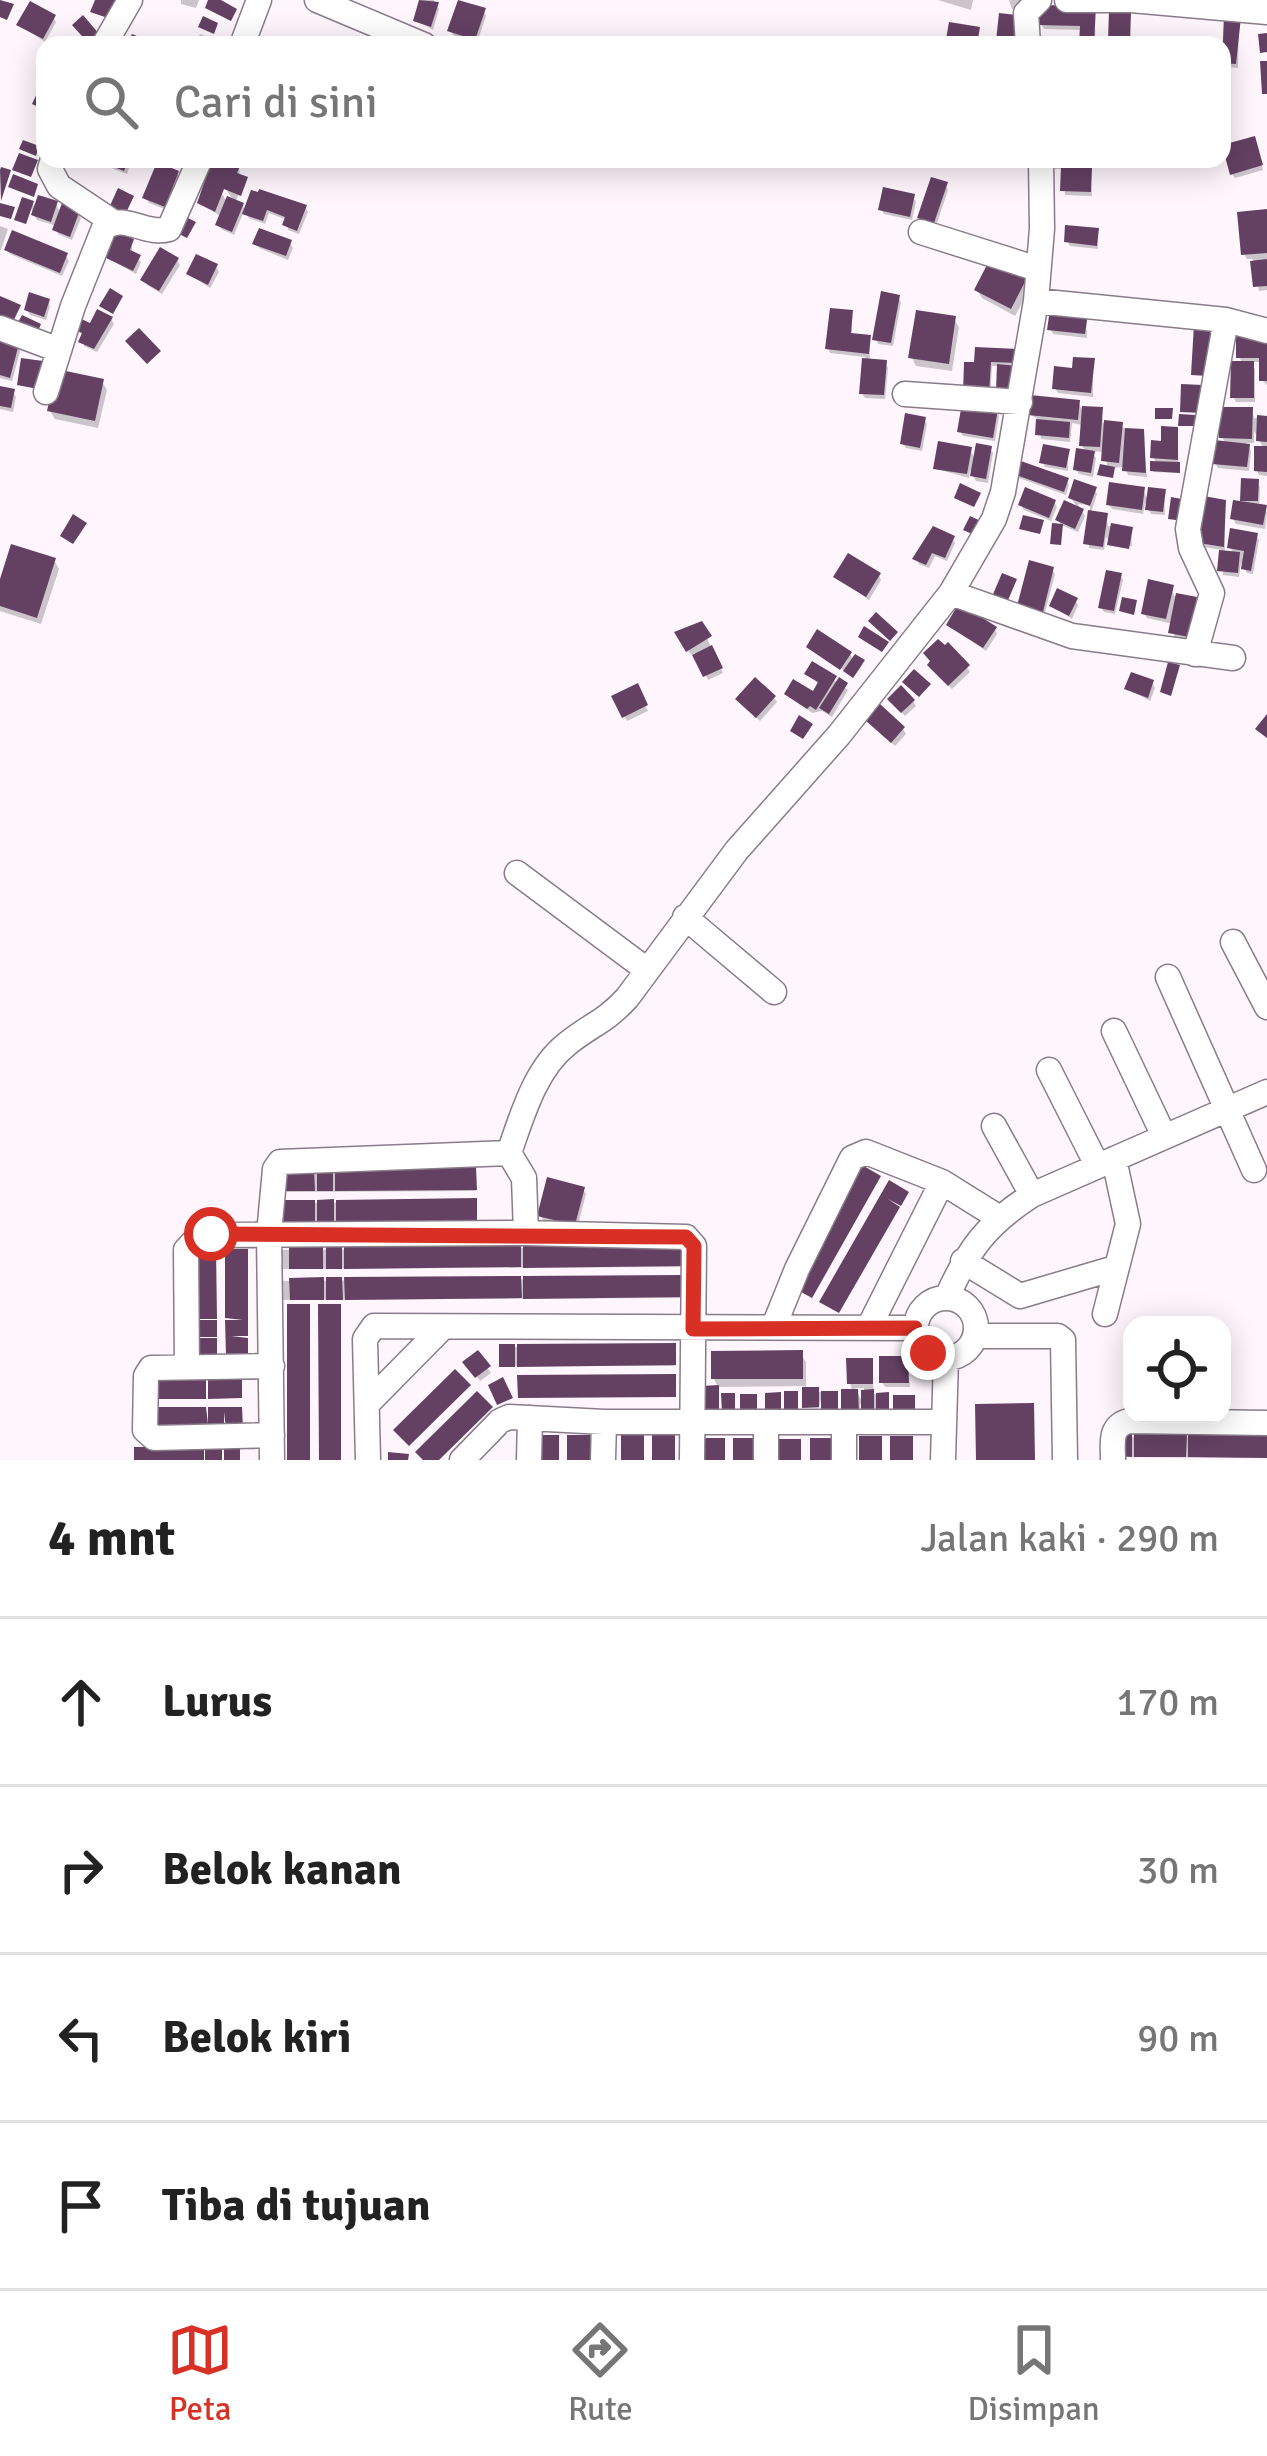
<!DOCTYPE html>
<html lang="id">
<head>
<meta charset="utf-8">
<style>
  body { margin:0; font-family:Signika,sans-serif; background:#f6f6f6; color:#222 }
  .controls { position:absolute; right:36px; bottom:36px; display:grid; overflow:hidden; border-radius:24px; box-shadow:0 6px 30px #0003 }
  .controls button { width:108px; height:108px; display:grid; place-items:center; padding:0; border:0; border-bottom:3px solid #e0e0e0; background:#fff; color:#222; font:60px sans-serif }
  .stop { position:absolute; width:36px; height:36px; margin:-27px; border:9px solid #d93025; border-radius:50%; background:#fff }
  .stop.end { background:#d93025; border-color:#fff; box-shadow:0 3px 12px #0008 }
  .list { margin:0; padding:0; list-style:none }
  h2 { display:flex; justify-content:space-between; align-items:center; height:156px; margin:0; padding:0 48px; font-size:51px }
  h2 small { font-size:39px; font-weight:400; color:#767676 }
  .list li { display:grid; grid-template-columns:78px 1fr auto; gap:36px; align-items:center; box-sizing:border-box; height:168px; padding:0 48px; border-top:3px solid #e0e0e0 }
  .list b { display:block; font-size:45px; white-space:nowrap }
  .list em { font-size:39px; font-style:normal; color:#767676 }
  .icon { flex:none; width:66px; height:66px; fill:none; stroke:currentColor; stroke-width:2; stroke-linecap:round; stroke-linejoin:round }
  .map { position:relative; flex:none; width:1267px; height:1460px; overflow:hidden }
  .search { position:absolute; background:#fff; box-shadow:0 6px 30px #0003; left:36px; right:36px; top:36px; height:132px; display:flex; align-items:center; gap:30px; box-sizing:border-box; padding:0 42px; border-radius:24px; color:#767676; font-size:45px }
  .sheet { height:828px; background:#fff }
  nav { display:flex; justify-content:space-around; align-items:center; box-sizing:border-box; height:168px; border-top:3px solid #e0e0e0; background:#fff; font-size:33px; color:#767676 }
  nav a { display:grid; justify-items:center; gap:6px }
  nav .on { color:#d93025 }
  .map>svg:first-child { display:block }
  .shadow { fill:#0003; fill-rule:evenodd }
  .building { fill:#644163 }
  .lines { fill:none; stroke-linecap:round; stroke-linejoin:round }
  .minor-casing { stroke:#897c89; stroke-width:27 }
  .minor { stroke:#fff; stroke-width:24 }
  .route { stroke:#d93025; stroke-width:15 }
</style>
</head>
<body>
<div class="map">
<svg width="1267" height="1460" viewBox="0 0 1267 1460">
  <rect width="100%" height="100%" fill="#fef5fd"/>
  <!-- shadow -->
  <path class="shadow" d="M181,0H199L196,8L181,4Z
    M423,0H434L439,9L433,30L416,20Z
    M938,0H973L971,10Z
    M1009,0H1023V9H1012Z
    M1094,9L1096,45H1083V30L1044,29L1041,24Z
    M484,11L486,16L477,43L453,35L451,31Z
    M1129,15L1131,45H1113L1111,41Z
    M53,17L56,22L45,42L20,25Z
    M1239,19L1238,68L1225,67L1222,62Z
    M200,34L210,38L208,45H195Z
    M1256,144L1263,170L1235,178L1232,174Z
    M88,159H131L132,160L127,174Z
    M883,159H896L895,167L883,165Z
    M1053,159H1089L1092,196L1065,195L1063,169H1055Z
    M225,161L239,166L240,177L244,179L233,209L238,211L241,203L246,212L253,194L260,196L261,193L305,207L308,212L299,234L288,230L287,220L269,213L265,224L249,218L244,211L234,235L221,229V217L201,202L213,167L222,170ZM219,175L232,199H225L213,178Z
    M177,173L180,178L167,210L149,203L146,198Z
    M945,185L948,190L936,226L923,222L920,217Z
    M913,197L916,202L912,220L884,214L881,209Z
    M32,203L36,210L56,204L61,214L78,213L81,218L72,240L58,234L57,226L37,220L31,209L26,224L18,221Z
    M1267,212V290L1259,291L1253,259H1247L1244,254Z
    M0,226L8,229L1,250H0Z
    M1097,231L1098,249L1070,246L1067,241Z
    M132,242V254L141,262L136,274L107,257Z
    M256,243H290L293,248L288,260L259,248Z
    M7,249L66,256L69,261L62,276L10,254Z
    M177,260L180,265L162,294L147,285L144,280Z
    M216,267L219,272L210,288L189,274Z
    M1026,278L1031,286L1015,316L982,298L977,290Z
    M898,298L901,302L893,346L878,344L876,339Z
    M48,301L50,306L46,320L30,315L27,310Z
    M851,313L852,336L869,338L870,362L885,363L888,368L885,399L865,398L862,393L865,357L830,353L828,348Z
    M1086,316L1087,338L1053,334L1051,330Z
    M111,319L114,324L97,352L84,346V336L75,328L92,327Z
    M954,319L959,327L952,371L916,366L912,358Z
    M1267,342V385L1262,380V362H1251L1255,369V402H1236L1233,397L1243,364L1239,357Z
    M0,346L21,348L12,381L0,378Z
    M977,350L1020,357L1002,396L1000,366H992L990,399L977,365Z
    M1093,361V397L1058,393L1055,388Z
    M102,382L107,390L98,428L55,419L50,411Z
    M0,389L13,392L16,397L13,412L0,409Z
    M1078,403L1082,409L1101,410L1103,423L1142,432L1147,477L1128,475L1125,467L1108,468L1104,452L1091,451L1096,458L1093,477L1079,474L1076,470L1086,452L1082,446L1083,425L1072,423L1070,442L1041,439L1039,420L1031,415Z
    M1252,410L1254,418L1267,419V476L1259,475L1257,471L1264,449L1254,431V443H1246L1251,451L1249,471L1218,468L1215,463L1226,444L1222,437Z
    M996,411L999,416L995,441L963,436L960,431Z
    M924,419L927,424L922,451L906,448L903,444Z
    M1177,430L1179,473L1153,472L1157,464L1153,457Z
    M990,449L993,453L988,483L976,481L970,470L969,478L937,469L970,450L976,460Z
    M1068,452V471L1045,467L1043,462Z
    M1017,473L1067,481L1069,485L1066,495L1019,478Z
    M1244,482H1257L1260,487L1259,507L1267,512L1265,529L1236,524L1233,519L1243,505Z
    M1094,489L1097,494L1091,513L1106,515L1108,526L1131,530L1132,546L1110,542L1106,537L1104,550L1089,548L1090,505L1078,504L1085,516L1078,532L1061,525L1058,520L1078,509L1071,498Z
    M1143,490L1149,501L1164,492L1165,515L1151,514L1145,503L1143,514L1112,509L1109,504Z
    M1054,502L1057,507L1051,521L1024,510L1021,505Z
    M1224,503L1225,554L1234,555L1230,547L1256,536L1259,540L1253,574L1247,573L1241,563L1239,577L1223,575L1222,550L1198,546Z
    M953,539L955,543L947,561L935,556L929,568L919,564L916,559Z
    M54,560L59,569L41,624L0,611V589Z
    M1052,569L1055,574L1044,616L1023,610Z
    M879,575L881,580L869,600L837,577Z
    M1120,575L1123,580L1115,614L1104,612L1101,607Z
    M1172,587L1174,596L1196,600L1198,605L1191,641L1174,637L1173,624L1147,618L1144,613Z
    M1075,600L1078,605L1072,619L1052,606Z
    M701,625L723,673L708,680L695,653L691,655L678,633Z
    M949,625L995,629L997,634L986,651Z
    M809,647L850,654L854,661L863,664L854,677Z
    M813,665L848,690L832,717L822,711L812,713L787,694L814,695L820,685L807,674Z
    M967,667L970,672L952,689L933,670Z
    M1152,683L1155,688L1150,701L1128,689Z
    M636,687L648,711L627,721L615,698Z
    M774,698L777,702L760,721L742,704Z
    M913,701L916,706L905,716L893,704Z
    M872,725L903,729L906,734L895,746Z
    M474,1170L476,1191L284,1192L283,1172Z
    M879,1179L812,1298L796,1288Z
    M583,1189L586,1194L577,1229L543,1220L540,1215Z
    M475,1202L476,1222H284V1203Z
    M680,1247L681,1267L274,1269V1250Z
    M681,1278L682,1298L275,1300L274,1281Z
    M674,1346L675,1366H502V1347Z
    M478,1354L491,1373L480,1381L466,1362Z
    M801,1354L806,1362V1390L836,1394H822L819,1408H806L805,1386L718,1387L714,1379Z
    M907,1359L910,1387H885L882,1382Z
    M871,1361L874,1394L887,1395L888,1413L865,1412L860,1403V1418L850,1383ZM855,1388H864V1405Z
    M1119,1437L1267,1438V1458L1119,1457Z"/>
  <!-- building -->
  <path class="building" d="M0,0L14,4L7,20L0,17Z
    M95,0H115L108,18L90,12Z
    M208,0H221L237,9L231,21L205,8Z
    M419,0L439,2L431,27L413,21Z
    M458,0L486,8L475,40L447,31Z
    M30,1L56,15L43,39L16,25Z
    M1039,5L1096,6L1094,45L1079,44L1080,26L1038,25Z
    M1109,11L1131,12L1130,42L1108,41Z
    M999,13L1024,16L1021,44L996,41Z
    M83,15L100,35L89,44L72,25Z
    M1224,15L1241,17L1236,64L1222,63Z
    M203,16L218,23L214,34L198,27Z
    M949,22L980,27L977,45H945Z
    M1267,33V52L1260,53L1258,34Z
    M132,34L149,41L147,45H127Z
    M1260,61H1267V94H1262Z
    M41,85L45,87V110L32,104Z
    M1255,136L1263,165L1230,175L1222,145Z
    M23,140L39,146L36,156L19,149Z
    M19,153L38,160L31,177L12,170Z
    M94,159H129L124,171Z
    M223,159L241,164L237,173L248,177L241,196L224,189L215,212L197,203L211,163L220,166Z
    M1050,159H1087V166L1050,165Z
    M157,162L179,171L165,207L142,198Z
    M1,167L11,170L1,201L0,170Z
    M1061,167L1092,168L1091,192L1060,191Z
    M13,174L38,184L34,197L8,187Z
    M931,177L948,182L934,223L917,218Z
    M883,187L915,194L910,217L878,210Z
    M118,188L134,196L124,217L108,210Z
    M259,189L307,205L297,231L282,225L285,217L267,210L263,221L242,214L251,190L258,192Z
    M38,195L58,201L51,222L31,215Z
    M227,196L244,203L232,232L215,225Z
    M22,197L34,201L26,224L14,220Z
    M0,203L15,207L11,219L0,216Z
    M62,203L80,210L70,237L52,230Z
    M1267,209V253L1241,255L1237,212Z
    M184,216L196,222L187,238L175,232Z
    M1065,225L1099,228L1097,246L1064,242Z
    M259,228L292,240L286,256L252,244Z
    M12,230L68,253L60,273L4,250Z
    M116,232L134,239L130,250L141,255L133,271L104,257Z
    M160,247L179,258L159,291L140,280Z
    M196,254L218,264L208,285L186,274Z
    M991,257L1028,276L1011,309L974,290Z
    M1267,259V286L1253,287L1250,261Z
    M110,288L123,296L113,314L99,306Z
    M881,291L900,295L891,343L872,340Z
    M29,292L50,299L44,317L24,310Z
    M0,296L21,305L11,326L0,321Z
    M830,308L853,310L851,333L871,335L869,354L825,349Z
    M97,309L113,317L94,349L78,342L82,333L71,328L77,317L90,323Z
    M1050,309L1088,313L1085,334L1047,330Z
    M916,310L956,316L949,364L908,358Z
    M22,315L41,324L35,338L15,328Z
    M1194,324L1211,325L1208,376L1191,375Z
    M139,328L161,351L147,364L125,341Z
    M0,334L20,340L10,378L0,375Z
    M1236,337H1267V381H1259V358H1236Z
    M975,347L1019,349L1018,363L991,362L989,395L963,394L964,362H974Z
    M1073,357L1095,358L1091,393L1052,389L1054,366L1072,368Z
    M21,358L43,361L38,389L17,385Z
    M862,358L887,360L884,395L859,394Z
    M1231,361H1254V398H1230Z
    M997,364L1017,366L1015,393L996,392Z
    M56,369L104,379L95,421L47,411Z
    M1181,384L1203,385L1202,413L1180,412Z
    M0,386L15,389L11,408L0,406Z
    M1030,395L1080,400L1078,420L1028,415Z
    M962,403L998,409L993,438L957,432Z
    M1082,406L1103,407L1100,447L1079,446Z
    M1218,407H1253L1252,439L1219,438Z
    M1155,408H1173L1172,419H1155Z
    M905,413L926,417L920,448L900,444Z
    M1179,414L1196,415L1195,426H1178Z
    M1257,415L1267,416V442L1256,441Z
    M1036,419L1070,422L1069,438L1035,435Z
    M1104,420L1123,422L1119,463L1101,461Z
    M1161,426L1178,427V460L1150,458L1151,440L1161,441Z
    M1125,428L1144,429L1146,473L1122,471Z
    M1214,440L1250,444L1247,467L1212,464Z
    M938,441L972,447L967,474L933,469Z
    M976,443L992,446L986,479L970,476Z
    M1043,444L1070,449L1066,468L1039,463Z
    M1254,446H1267V472L1254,471Z
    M1076,448L1095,451L1091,473L1073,470Z
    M1018,460L1069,478L1064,492L1013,474Z
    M1150,461L1180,462V473L1150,471Z
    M1100,464L1115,467L1113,478L1097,475Z
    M1241,478L1259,479L1258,501H1240L1267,505L1263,525L1230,519L1233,500L1240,501Z
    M1074,479L1097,487L1090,506L1068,498Z
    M1109,482L1145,487L1142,510L1106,505Z
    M960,483L981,493L974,507L954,498Z
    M1025,487L1056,500L1049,518L1018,505Z
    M1148,487L1166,489L1163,512L1145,510Z
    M1198,495L1226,500L1224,547L1192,542Z
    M1171,497L1187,500L1184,521L1168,519Z
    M1064,500L1084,509L1075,529L1055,520Z
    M1088,510L1108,513L1103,547L1083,544Z
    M73,514L87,523L73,544L60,536Z
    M1023,515L1044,520L1040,534L1019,529Z
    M970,516L985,523L979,537L963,530Z
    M1052,523L1063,524L1061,545L1050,544Z
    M1111,523L1133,527L1129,549L1107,545Z
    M933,526L955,536L945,558L932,553L926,565L912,559Z
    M1230,528L1258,533L1251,571L1241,569L1244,551L1227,548Z
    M11,544L56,558L37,618L0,606V579Z
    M1219,550L1240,552L1238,573L1217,571Z
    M848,553L881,573L866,597L833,577Z
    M1029,560L1054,567L1043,612L1017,606Z
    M1106,570L1122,573L1114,611L1098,608Z
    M1002,573L1017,579L1006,605L991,599Z
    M1148,579L1174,585L1166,619L1141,614Z
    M1057,588L1078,598L1069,616L1049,606Z
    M1176,593L1197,597L1189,637L1168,633Z
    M1122,597L1137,600L1134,615L1119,611Z
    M959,603L997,627L983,648L946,625Z
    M876,612L898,632L890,641L868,621Z
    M702,621L712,636L686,652L674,632Z
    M864,626L889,642L882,652L858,637Z
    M817,629L852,652L840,670L806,647Z
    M938,639L945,645L948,642L970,665L948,686L927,665L930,661L923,653Z
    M712,645L723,668L703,677L692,655Z
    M855,654L865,660L853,678L843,671Z
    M812,661L837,676L816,710L810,706L807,709L784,694L793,679L813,691L818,682L804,674Z
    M1168,662L1180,665L1171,696L1160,692Z
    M914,669L931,684L919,697L902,682Z
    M1131,672L1154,680L1148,698L1124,689Z
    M755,677L776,696L756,718L735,699Z
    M839,677L848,683L829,714L819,708Z
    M638,683L648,705L622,718L611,696Z
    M901,685L915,700L901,713L887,699Z
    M880,704L905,727L891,743L865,720Z
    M1267,714V738L1255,729Z
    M799,715L813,724L803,739L790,731Z
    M862,1165L881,1176L812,1298L792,1287Z
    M476,1167L477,1190L335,1191V1169Z
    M333,1168V1191H317V1169Z
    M280,1169H314L315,1191H280Z
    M547,1177L585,1187L575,1225L537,1216Z
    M889,1180L909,1192L901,1206L888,1199L900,1207L839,1313L819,1302Z
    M477,1198V1221L336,1222V1200Z
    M334,1199V1222H317V1200Z
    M281,1200H315V1222H281Z
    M682,1244V1266L523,1268V1245Z
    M521,1245V1267L344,1269V1246Z
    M323,1246V1269H289V1247Z
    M326,1246H342V1269H326Z
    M194,1249H216L217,1319H194Z
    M225,1249H248V1336H231L248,1338V1354L226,1355L225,1320H243L225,1318Z
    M682,1275L683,1297L523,1299V1276Z
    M521,1276L522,1298L345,1300L344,1277Z
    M324,1277V1300H290L289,1278Z
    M326,1277H342L343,1300H326Z
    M287,1304H310V1460H287Z
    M318,1304H341V1460H319Z
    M194,1320H217V1337H194Z
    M194,1338H217V1355H194Z
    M676,1343V1365L517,1367V1344Z
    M499,1344H515V1367H499Z
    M478,1350L491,1366L475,1378L462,1362Z
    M803,1350V1379H711V1351Z
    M879,1356H908L909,1383H879Z
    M846,1358H873V1384H847Z
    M455,1369L471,1385L409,1446L393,1430Z
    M676,1374V1397L518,1398L517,1375Z
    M154,1376H206V1399H154Z
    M208,1376H242V1398L208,1399Z
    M503,1377L513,1398L497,1405L488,1385Z
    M719,1385V1409H701V1386Z
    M802,1387H819V1407L802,1408Z
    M841,1389H858L859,1413L841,1414Z
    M874,1389V1411H861V1390Z
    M477,1391L493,1407L439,1460H423L415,1452Z
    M784,1391H798V1415H784Z
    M821,1391H838V1410H821Z
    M781,1392V1414H765V1393Z
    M889,1392V1413H876V1393Z
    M721,1393H735V1413H722Z
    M740,1394H757V1414H740Z
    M893,1395H915V1413H893Z
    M1034,1403L1035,1460H976L975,1404Z
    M154,1407H206L208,1424V1407H242L243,1429H226L224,1412V1430H154Z
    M652,1434H675V1460H652Z
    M1116,1434H1132V1457L1115,1456Z
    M1134,1434L1187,1435L1186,1457H1134Z
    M536,1435H559V1460H536Z
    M567,1435H590V1460H567Z
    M621,1435H644V1460H621Z
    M1188,1435H1267V1458L1188,1457Z
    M859,1436H882V1460H859Z
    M890,1436H913V1460H890Z
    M702,1438H725V1460H702Z
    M733,1438H756V1460H733Z
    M810,1438H833V1460H810Z
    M779,1439H801V1460H779Z
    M134,1447H204V1460H134Z
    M205,1447H222V1460H205Z
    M224,1447H240V1460H224Z
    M388,1452L409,1454L408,1460H388Z"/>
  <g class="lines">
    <!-- minor casing -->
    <g class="minor-casing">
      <path id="minor" d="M317,0L424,45
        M1067,0H1131L1267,12
        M104,45L130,0
        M242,45L259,0
        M1028,45L1026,13L1039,0
        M53,159L50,169L59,186L113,222
        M921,232L1038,269
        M1036,301L1226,320L1267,331
        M0,328L59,350
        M46,392L73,306L104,228C124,212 145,236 169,229L200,159
        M905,394L1020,402
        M951,593L1072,636L1233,658
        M1195,654L1212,593L1191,548L1188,529L1226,320
        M517,873L647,970
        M685,917L774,992
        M1233,942L1267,1007
        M1168,977L1254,1170
        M1114,1031L1164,1136
        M1049,1070L1097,1165
        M994,1126L1032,1195
        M509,1153C522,1116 535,1069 567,1044C590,1025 604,1023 627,998L737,850L839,735L951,593L994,519L1003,492L1036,301L1042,229L1041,159
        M942,1182L998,1217
        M963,1261L1020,1296L1115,1268
        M947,1297C969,1248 987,1224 1032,1195L1267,1092
        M916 1328a30 30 0 1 1 60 0a30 30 0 1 1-60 0Z
        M1105,1314L1128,1224L1114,1159
        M774,1326L797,1269L852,1158L866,1152L942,1182L869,1327
        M975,1336H1058L1063,1340L1065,1460
        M187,1366L186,1250L200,1235L526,1233L686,1237L694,1246L692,1460
        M272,1366L151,1368L146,1376L145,1430L154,1438L272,1435
        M370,1401L442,1328
        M272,1460L269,1234L275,1169L280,1162L509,1153L524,1178L526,1233
        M368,1460L365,1339L374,1326L915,1328
        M462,1460L500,1421L509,1417L604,1422H943
        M529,1460L530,1418
        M603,1460L604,1422
        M766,1460V1423
        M844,1460V1424
        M943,1460L946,1358
        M1113,1460C1113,1443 1109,1426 1129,1421L1267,1423"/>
    </g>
    <!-- minor -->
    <use href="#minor" class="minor"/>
  </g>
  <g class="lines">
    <!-- route -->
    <path class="route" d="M211,1234L686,1237L694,1246L693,1329L915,1328L918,1342L928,1353"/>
  </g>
</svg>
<div class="controls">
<button><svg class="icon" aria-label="locate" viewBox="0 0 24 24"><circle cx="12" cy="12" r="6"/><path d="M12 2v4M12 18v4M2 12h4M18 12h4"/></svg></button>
</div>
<div class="stop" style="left:211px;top:1234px"></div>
<div class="stop end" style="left:928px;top:1353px"></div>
<div class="search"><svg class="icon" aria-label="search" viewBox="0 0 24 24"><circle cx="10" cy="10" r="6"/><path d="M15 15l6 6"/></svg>Cari di sini</div>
</div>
<section class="sheet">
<h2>4 mnt<small>Jalan kaki · 290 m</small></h2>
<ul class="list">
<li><svg class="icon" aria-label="ahead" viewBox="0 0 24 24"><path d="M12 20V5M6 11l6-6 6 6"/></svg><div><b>Lurus</b></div><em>170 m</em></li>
<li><svg class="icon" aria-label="right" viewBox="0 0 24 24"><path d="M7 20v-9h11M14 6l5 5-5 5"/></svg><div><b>Belok kanan</b></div><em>30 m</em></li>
<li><svg class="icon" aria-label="left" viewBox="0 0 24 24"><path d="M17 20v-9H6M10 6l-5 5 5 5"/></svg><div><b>Belok kiri</b></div><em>90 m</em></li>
<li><svg class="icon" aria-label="arrive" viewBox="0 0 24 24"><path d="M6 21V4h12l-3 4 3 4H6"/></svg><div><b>Tiba di tujuan</b></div></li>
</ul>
</section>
<nav>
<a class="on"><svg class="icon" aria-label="map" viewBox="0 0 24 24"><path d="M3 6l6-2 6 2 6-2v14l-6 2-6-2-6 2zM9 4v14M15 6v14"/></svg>Peta</a>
<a><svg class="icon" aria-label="directions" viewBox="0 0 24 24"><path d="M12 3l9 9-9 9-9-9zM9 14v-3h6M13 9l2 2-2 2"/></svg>Rute</a>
<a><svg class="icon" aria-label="saved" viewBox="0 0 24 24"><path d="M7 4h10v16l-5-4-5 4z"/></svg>Disimpan</a>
</nav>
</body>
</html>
